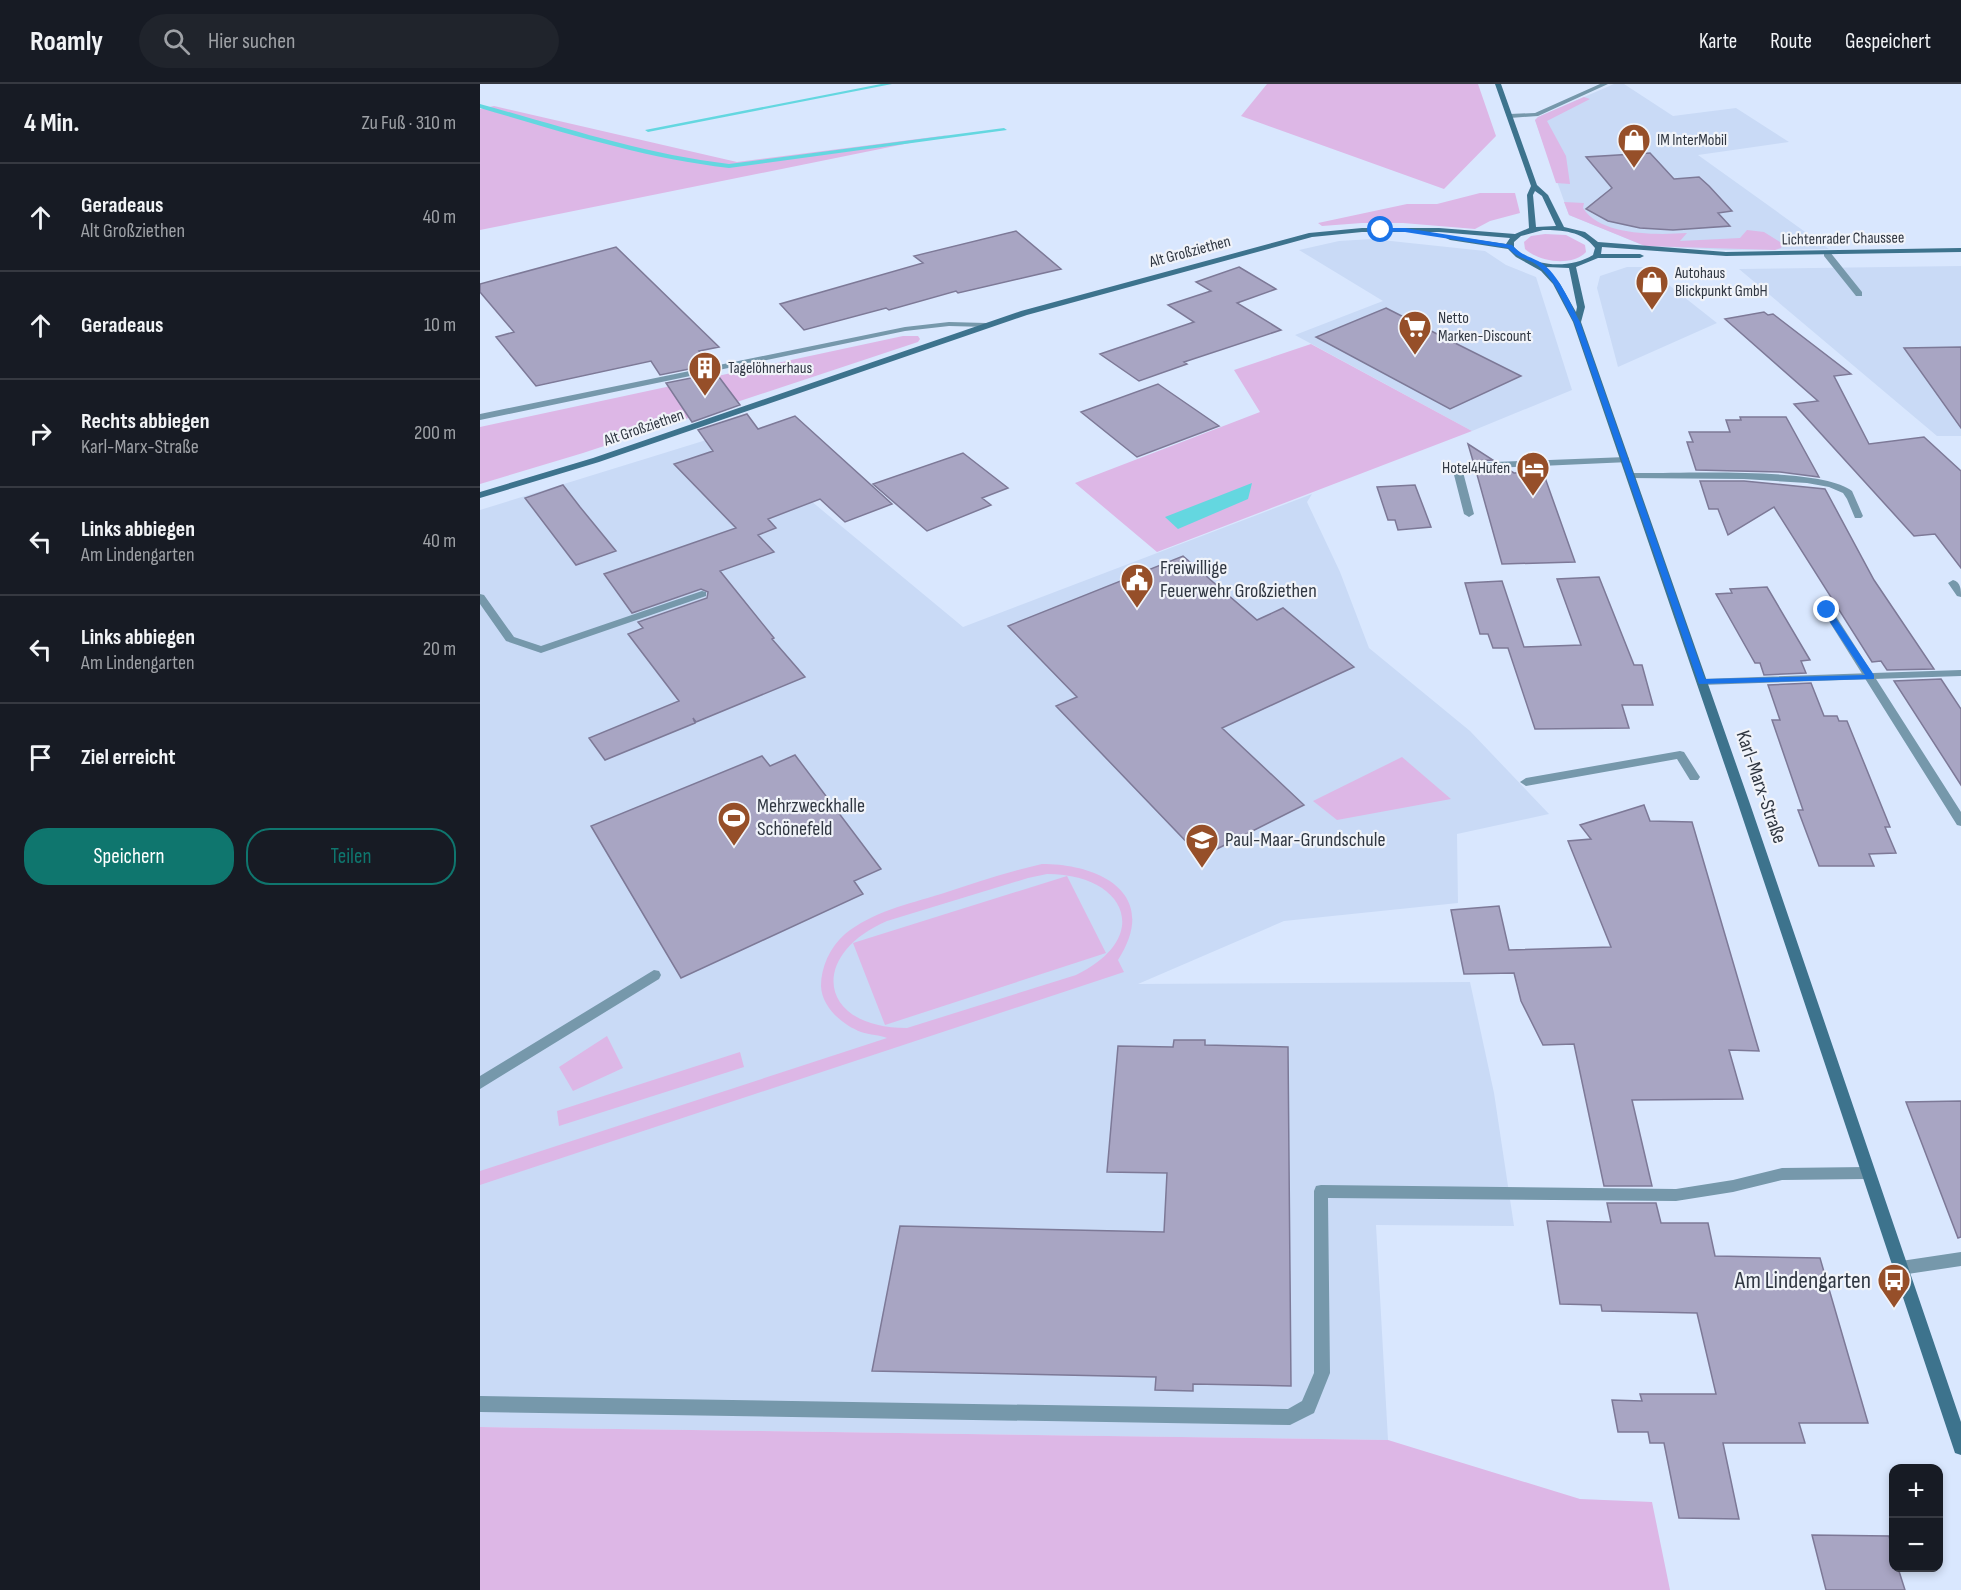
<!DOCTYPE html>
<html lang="de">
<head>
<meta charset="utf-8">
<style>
  body { margin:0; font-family:"Sofia Sans Condensed",sans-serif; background:#20242c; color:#f1f3f6 }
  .controls { position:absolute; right:18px; bottom:18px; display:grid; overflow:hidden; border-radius:12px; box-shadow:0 3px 9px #0003 }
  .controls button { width:54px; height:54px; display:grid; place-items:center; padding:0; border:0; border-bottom:2px solid #363941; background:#171b24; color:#f1f3f6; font:30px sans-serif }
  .stop { position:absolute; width:18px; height:18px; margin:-14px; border:4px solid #1a73e8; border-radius:50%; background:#fff }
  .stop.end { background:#1a73e8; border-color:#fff; box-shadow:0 2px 6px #0008 }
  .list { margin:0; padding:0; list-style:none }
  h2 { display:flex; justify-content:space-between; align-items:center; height:78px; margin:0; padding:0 24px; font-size:26px }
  h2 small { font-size:20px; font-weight:400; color:#9ea1a6 }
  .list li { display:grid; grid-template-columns:39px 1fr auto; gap:18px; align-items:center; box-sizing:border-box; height:108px; padding:0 24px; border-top:2px solid #363941 }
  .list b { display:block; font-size:22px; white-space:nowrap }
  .list p { margin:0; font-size:20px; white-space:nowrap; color:#9ea1a6 }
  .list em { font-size:20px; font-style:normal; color:#9ea1a6 }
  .actions { display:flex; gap:12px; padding:18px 24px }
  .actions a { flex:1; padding:14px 0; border:2px solid #0f766e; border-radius:24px; text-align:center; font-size:21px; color:#0f766e }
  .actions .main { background:#0f766e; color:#fff }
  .icon { flex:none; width:33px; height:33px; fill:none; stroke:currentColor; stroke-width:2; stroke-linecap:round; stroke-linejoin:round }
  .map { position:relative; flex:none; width:1481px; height:1506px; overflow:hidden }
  header { display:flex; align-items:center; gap:36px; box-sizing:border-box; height:84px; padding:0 30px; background:#171b24; border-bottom:2px solid #363941 }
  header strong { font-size:28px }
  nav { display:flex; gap:33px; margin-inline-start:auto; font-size:21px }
  .search { width:420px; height:54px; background:#20242c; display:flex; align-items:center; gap:15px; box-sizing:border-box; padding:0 21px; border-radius:33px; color:#9ea1a6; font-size:22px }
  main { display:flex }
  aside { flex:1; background:#171b24 }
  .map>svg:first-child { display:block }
  .built { fill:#c9daf6 }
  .green { fill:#ddb7e6; fill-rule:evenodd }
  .water { fill:#64d7e0 }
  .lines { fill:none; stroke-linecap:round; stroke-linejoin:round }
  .stream { fill:#64d7e0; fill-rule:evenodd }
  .building { fill:#a8a5c3; stroke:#7d7997; stroke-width:1.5 }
  .lane { fill:#7698ab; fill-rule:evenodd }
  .street { fill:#7698ab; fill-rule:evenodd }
  .secondary { fill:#3d738d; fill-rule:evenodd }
  .route { fill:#1a73e8 }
  .labels { text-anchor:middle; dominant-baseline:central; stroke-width:4.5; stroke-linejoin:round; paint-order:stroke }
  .far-poi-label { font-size:16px; fill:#303742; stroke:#f0f3f9; text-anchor:start }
  .far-street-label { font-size:16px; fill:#303742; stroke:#f0f3f9 }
  .poi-label { font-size:20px; fill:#303742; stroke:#f0f3f9; text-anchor:start }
  .street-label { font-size:20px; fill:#303742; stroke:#f0f3f9 }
  .near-poi-label { font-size:24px; fill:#303742; stroke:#f0f3f9; text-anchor:end }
</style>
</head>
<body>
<header>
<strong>Roamly</strong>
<div class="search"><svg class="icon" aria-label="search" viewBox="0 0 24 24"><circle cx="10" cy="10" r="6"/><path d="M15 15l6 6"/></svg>Hier suchen</div>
<nav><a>Karte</a><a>Route</a><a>Gespeichert</a></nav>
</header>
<main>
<aside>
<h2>4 Min.<small>Zu Fuß · 310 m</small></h2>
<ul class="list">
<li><svg class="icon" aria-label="ahead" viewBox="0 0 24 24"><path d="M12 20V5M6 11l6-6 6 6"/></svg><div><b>Geradeaus</b><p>Alt Großziethen</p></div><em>40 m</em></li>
<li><svg class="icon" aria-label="ahead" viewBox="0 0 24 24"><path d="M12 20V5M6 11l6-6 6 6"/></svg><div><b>Geradeaus</b></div><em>10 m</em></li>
<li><svg class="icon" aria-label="right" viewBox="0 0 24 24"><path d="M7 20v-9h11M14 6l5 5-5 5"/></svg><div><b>Rechts abbiegen</b><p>Karl-Marx-Straße</p></div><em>200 m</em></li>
<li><svg class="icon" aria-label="left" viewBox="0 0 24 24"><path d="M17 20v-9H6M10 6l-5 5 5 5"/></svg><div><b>Links abbiegen</b><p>Am Lindengarten</p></div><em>40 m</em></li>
<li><svg class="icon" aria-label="left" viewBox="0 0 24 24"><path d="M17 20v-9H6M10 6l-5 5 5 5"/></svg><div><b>Links abbiegen</b><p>Am Lindengarten</p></div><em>20 m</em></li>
<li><svg class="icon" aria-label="arrive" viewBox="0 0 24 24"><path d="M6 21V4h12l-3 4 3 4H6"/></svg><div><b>Ziel erreicht</b></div></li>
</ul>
<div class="actions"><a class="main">Speichern</a><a>Teilen</a></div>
</aside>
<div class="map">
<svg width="1481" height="1506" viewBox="0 0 1481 1506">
  <rect width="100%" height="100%" fill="#d9e7fe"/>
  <!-- built -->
  <path class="built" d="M1134,0H1144L1193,32L1256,24L1309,58L1218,71L1349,165L1246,166L1165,162L1089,131L1055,36L1058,33Z
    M892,155L1005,167L1026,181L1056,193L1092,306L992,347L815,251L903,217L819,166L859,157Z
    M1481,182V352H1457L1259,185Z
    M1147,183H1166L1237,239L1138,283L1117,204L1120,192Z
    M249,349L483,543L832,410L827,418L860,488L889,564L990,647L1069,730L977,750L978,819L804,837L658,900L990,898L1014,1009L1034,1142L896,1141L908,1356L0,1343V426Z"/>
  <!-- green -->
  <path class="green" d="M787,0H998L1016,52L964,105L761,32Z
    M1104,13L1110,15L1067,37L1086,72L1090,100L1076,99L1055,36L1058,33Z
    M14,22L257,78L469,51L0,146V25Z
    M1000,109H1035L1040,129L1010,137L995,145L923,139H882L842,142L838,139L927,120H957Z
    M1084,118L1104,119L1103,124C1120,152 1177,151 1207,149L1200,157L1260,154L1267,146L1284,148L1303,160L1301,164L1295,166L1165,162L1089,131Z
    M1065,150L1086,151L1105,161L1106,168C1092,183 1059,178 1045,165L1044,158L1051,152Z
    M423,252H438L440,255L438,258L103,369L0,400V343Z
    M831,260L992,347L677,468L595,399L780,328L754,286Z
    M922,673L971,715L857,736L833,717Z
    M562,780C622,780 680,811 638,876L644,888L0,1101V1087L407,954C400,951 390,951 381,948C363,941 342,924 341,902C341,883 350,863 365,850C392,828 428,820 461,810C494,799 527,788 562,780ZM567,790C646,790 674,853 596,891L427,944C338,944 328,871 407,837L548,794Z
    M587,792L626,869L405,941L373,859Z
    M127,952L143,984L93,1007L79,983Z
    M260,968L264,983L79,1042L77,1027Z
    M0,1343L908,1356L1100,1415L1172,1418L1190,1506H0Z"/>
  <!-- water -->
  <path class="water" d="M772,399L768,415L698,445L685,433Z"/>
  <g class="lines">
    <!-- stream -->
    <path class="stream" d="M401,0H412L168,48L165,46Z
      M0,20C84,43 162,70 249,80L524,44L527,46L249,84C163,74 82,48 0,24Z"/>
  </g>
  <!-- building -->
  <path class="building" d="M1170,69L1194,95L1219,93L1229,102L1252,127L1238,129L1250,142L1193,146L1160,144L1128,137L1106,125L1132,104L1106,73Z
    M536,147L581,185L478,209L476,207L409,226L406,224L324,246L300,220L443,179L434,172Z
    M136,163L239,263L219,267L229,281L180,291L171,277L56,302L16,253L34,248L0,208V200Z
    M759,183L796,205L757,219L801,246L704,278L707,280L659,297L620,270L714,238L688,221L731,207L716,198Z
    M906,224L961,252L1041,292L970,325L836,253Z
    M1284,228L1288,231L1293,230L1371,290L1354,292L1389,360L1444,353L1481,387V484L1455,450L1434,452L1314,320L1338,317L1245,235Z
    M1481,263V344L1424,264Z
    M236,289L260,321L212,338L186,299Z
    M678,300L739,342L657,373L601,328Z
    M267,330L278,345L315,332L412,420L365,438L340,415L288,435L296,444L278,451L294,468L240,487L294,554L292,555L325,593L216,638L213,634L215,639L125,676L109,654L199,617L148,550L163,544L158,538L227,514L228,508L221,505L152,529L124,490L256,444L194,380L233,367L218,346Z
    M1260,333H1306L1339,393L1300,388L1216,386L1207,358H1213L1209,348H1250L1246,336H1261Z
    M988,360L1013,376L993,377Z
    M483,369L528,404L502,414L511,421L447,447L393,400Z
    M1029,386L1034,389L1063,388L1095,478L1022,480L996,387Z
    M1220,397H1264L1345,405L1394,496L1454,585L1407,586L1401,577L1392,578L1294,423L1248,451L1238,425H1229Z
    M83,401L100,423L136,467L96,481L45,414Z
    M935,401L951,443L918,446L915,436H908L897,403Z
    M703,472L777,536L803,524L874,583L742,644L824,721L721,773L576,622L597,613L528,542Z
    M1119,493L1154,581H1162L1173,621H1142L1149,644L1055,645L1028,564H1013L1008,550H1000L985,499L1022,497L1044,563L1101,561L1077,495Z
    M1287,503L1330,576L1321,577L1326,589L1284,591L1280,579H1275L1236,510L1252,509L1250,505Z
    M1461,595L1481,625V701L1414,597Z
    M1331,599L1344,632H1357L1359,637H1367L1410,743H1405L1416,769L1389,770L1394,782H1339L1318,726H1323L1292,636H1300L1288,601Z
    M315,671L401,785L374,797L383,810L201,894L111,742L282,672L290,682Z
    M1164,721L1170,737L1212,738L1279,967L1249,966L1263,1015L1152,1016L1172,1102H1124L1094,960L1063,961L1041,917L1034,889L984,890L971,826L1019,822L1029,866L1131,863L1088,757L1111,755L1100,741Z
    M694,956H725V961L808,963L811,1302L713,1300V1307L675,1306L676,1293L392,1287L420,1142L684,1148L687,1089L627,1088L638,962L693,963Z
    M1481,1017V1153L1478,1154L1426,1018Z
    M1127,1119H1176L1181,1139H1228L1235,1172L1340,1174L1388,1339H1319L1325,1359H1243L1259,1435L1199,1434L1184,1359H1170L1168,1348H1138L1132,1316L1162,1317L1160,1310H1236L1217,1229L1122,1227L1121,1221L1080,1220L1067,1137L1131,1138Z
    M1332,1451L1409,1452L1413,1467V1484H1418L1425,1506H1346Z"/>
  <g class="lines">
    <!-- lane -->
    <path class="lane" d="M1120,0H1128L1058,32L1030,34L1027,32L1030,30L1055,29Z
      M1344,168H1350L1382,208V212H1376L1344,172Z
      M1146,373L1149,374V378L991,385L983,388L994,430L989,433L984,430L973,387L989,379Z
      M1151,389C1195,390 1341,382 1372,407L1383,432L1381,434H1375L1367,415L1363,409L1349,403L1327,399L1264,395L1148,394V390Z
      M222,507L226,508V512L61,569L26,557L0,520V510L4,511L34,553L61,562Z
      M1347,523L1352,526L1481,728V742L1477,741L1342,526Z
      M1200,667L1204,668L1218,690L1220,693L1218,696H1210L1197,675L1046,702L1040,698L1046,694Z
      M174,886L179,887L181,891L179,895L0,1005V992Z
      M1387,1083L1392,1085L1394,1089L1392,1093L1387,1095L1302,1096L1253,1108L1196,1117L848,1114L850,1289L834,1329L810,1341L0,1328V1312L808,1325L822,1317L834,1289V1107L836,1102L841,1101L1196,1105L1253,1096L1302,1084Z
      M1481,1168V1182L1421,1191L1416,1189L1413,1184L1416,1179L1421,1177Z"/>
    <!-- street -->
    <path class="street" d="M469,238L506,239L510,241L506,243L469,242L425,247L0,336V330L425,243Z
      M1473,496C1481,498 1481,506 1481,513L1477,512L1468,499Z
      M1481,586V592L1222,601L1217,598L1222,595Z"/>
    <!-- secondary -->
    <path class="secondary" d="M1015,0H1021L1057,101L1068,111L1084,143L1105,148L1118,158L1246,168L1481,164V168L1246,172L1122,163L1121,170H1160L1164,172L1160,174H1118L1096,183L1105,223L1101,238L1269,717L1481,1338V1371L1475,1369L1473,1363L1257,717L1093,238L1073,200L1061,187L1036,173L1028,165L970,156L966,154L970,152L1026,160L1030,154L959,148H882L832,153L547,231L119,378L0,414V408L113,374L541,227L829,149L882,144H959L1035,150L1049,144L1047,111L1051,102ZM1055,107L1062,112L1076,142L1056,143L1053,111ZM1063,146C1082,146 1102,147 1115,164L1113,171C1090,185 1052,184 1034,163V158L1041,152ZM1066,183L1089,184L1097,223L1096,228L1080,200Z"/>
  </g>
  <!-- route -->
  <path class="route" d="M901,144H925L1032,161C1042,172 1048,171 1060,178C1079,190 1090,219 1100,238L1225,595L1385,591L1342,526L1347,523L1349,524L1394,591V595L1219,600L1094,238C1084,220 1074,193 1057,181C1045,173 1040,176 1028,164L925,148L899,147Z"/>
  <!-- icons -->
  <defs>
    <g id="shop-pin" transform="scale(1.725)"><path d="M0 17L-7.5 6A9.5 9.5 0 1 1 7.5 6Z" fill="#964f29" stroke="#f0f3f9"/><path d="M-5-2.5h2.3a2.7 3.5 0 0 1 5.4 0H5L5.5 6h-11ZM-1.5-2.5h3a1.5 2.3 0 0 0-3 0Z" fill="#fff"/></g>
    <g id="supermarket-pin" transform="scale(1.725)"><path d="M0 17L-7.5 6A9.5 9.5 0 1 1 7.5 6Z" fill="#964f29" stroke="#f0f3f9"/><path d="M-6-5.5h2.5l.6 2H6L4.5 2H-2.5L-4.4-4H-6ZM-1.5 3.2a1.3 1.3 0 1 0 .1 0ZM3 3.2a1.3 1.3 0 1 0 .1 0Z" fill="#fff"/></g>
    <g id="building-pin" transform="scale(1.725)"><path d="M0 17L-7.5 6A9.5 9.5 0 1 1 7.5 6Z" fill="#964f29" stroke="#f0f3f9"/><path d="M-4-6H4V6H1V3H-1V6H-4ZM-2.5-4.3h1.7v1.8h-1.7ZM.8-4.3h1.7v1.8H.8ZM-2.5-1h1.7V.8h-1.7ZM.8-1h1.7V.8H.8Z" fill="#fff"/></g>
    <g id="hotel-pin" transform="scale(1.725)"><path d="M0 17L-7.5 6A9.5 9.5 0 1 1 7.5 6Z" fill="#964f29" stroke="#f0f3f9"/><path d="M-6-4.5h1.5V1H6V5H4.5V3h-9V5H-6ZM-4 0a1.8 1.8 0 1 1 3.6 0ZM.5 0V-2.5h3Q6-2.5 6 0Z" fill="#fff"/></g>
    <g id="civic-pin" transform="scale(1.725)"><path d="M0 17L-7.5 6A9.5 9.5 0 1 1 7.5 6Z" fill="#964f29" stroke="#f0f3f9"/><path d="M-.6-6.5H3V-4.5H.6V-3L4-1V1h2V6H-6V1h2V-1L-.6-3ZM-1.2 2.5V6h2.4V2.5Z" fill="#fff"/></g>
    <g id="stadium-pin" transform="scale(1.725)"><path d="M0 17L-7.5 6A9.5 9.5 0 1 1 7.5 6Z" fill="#964f29" stroke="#f0f3f9"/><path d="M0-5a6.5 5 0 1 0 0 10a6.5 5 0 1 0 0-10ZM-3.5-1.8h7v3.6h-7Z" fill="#fff"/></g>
    <g id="school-pin" transform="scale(1.725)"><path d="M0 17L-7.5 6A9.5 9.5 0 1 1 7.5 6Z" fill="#964f29" stroke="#f0f3f9"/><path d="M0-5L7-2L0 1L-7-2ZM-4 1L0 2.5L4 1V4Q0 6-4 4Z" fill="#fff"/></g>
    <g id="bus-pin" transform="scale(1.725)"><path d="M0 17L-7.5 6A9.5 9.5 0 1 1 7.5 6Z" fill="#964f29" stroke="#f0f3f9"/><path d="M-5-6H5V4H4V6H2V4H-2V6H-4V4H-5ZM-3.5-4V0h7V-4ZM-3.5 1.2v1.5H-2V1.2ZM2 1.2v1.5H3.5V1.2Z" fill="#fff"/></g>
  </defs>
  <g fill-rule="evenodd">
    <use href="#shop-pin" x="1154" y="56"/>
    <use href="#shop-pin" x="1172" y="198"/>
    <use href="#supermarket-pin" x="935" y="243"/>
    <use href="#building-pin" x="225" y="284"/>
    <use href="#hotel-pin" x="1053" y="384"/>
    <use href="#civic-pin" x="657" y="496"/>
    <use href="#stadium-pin" x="254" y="734"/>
    <use href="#school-pin" x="722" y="756"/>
    <use href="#bus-pin" x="1414" y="1196"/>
  </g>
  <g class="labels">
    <!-- far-poi labels -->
    <g class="far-poi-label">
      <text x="1177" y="56">IM InterMobil</text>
      <text x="1195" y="189">Autohaus<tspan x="1195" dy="18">Blickpunkt GmbH</tspan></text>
      <text x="958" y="234">Netto<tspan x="958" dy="18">Marken-Discount</tspan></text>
      <text x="248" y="284">Tagelöhnerhaus</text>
      <text x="1030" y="384" text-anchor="end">Hotel4Hufen</text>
    </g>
    <!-- far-street labels -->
    <g class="far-street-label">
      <text transform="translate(1363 155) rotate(-1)">Lichtenrader Chaussee</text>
      <text transform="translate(710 168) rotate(-15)">Alt Großziethen</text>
      <text transform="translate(164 344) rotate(-19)">Alt Großziethen</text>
    </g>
    <!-- poi labels -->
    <g class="poi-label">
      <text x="680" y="484">Freiwillige<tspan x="680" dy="23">Feuerwehr Großziethen</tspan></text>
      <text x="277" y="722">Mehrzweckhalle<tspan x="277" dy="23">Schönefeld</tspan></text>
      <text x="745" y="756">Paul-Maar-Grundschule</text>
    </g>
    <!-- street labels -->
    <g class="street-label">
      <text transform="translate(1281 703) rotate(71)">Karl-Marx-Straße</text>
    </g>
    <!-- near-poi labels -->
    <g class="near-poi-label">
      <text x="1391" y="1196">Am Lindengarten</text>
    </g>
  </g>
</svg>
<div class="controls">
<button>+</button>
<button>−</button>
</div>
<div class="stop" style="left:901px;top:146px"></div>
<div class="stop end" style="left:1347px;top:526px"></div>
</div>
</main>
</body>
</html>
